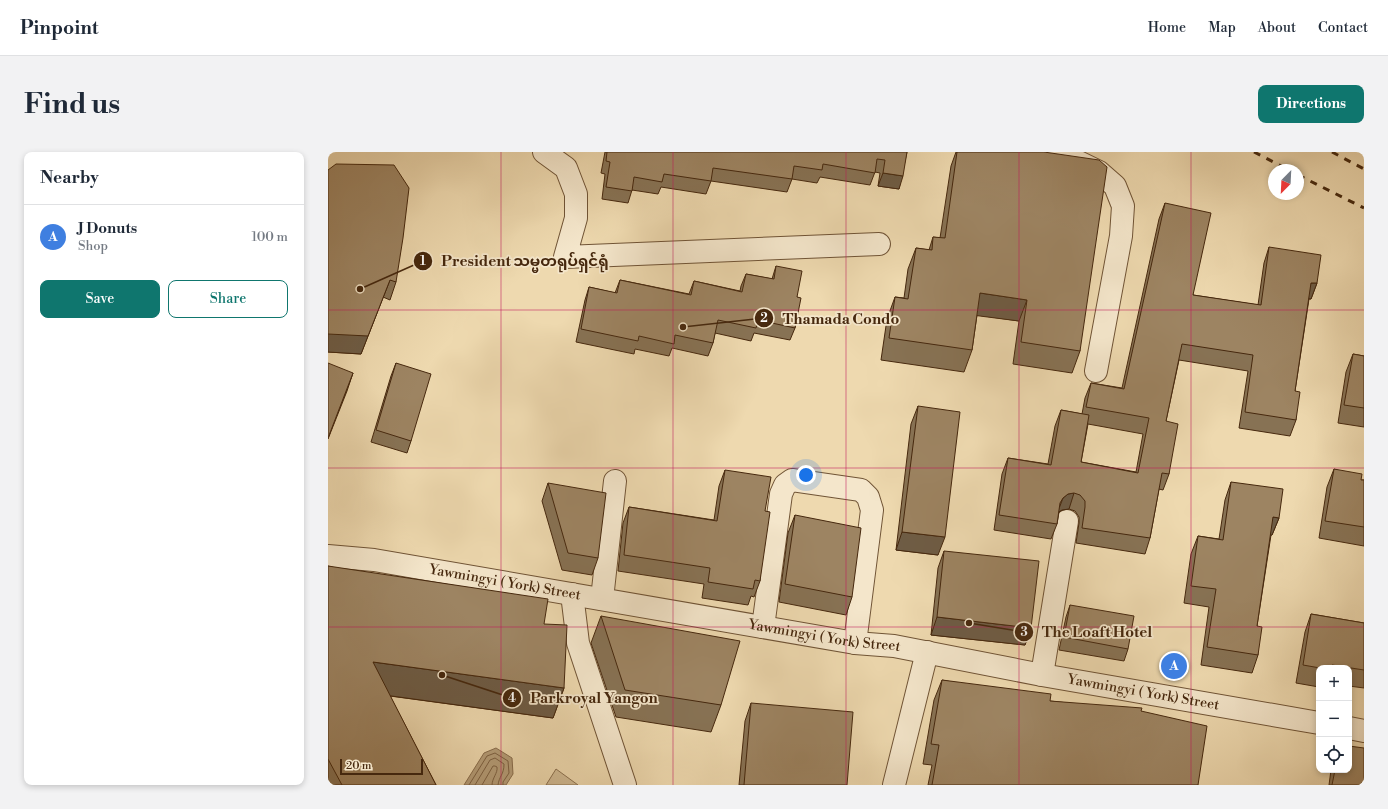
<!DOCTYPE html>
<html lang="en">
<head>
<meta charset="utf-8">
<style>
  body { margin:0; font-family:"Libre Bodoni","Noto Sans Myanmar",serif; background:#f2f2f3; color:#1f2937 }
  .controls { position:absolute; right:12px; bottom:12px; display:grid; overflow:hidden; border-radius:8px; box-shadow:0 2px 6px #0003 }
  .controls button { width:36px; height:36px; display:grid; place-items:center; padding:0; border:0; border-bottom:1px solid #e0e1e3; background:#fff; color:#1f2937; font:20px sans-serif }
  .compass { position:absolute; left:940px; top:12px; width:36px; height:36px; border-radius:50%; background:#fff; box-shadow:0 2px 6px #0003; rotate:204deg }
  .scale { position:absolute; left:12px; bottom:10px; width:83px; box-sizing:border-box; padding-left:4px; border:2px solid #46280e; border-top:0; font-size:11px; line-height:14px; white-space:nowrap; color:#46280e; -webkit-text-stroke:3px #f4e6cb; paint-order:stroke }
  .you { position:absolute; left:478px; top:323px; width:14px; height:14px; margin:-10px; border:3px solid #fff; border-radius:50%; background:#1a73e8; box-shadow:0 0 0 6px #1a73e833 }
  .badge { display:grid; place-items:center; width:26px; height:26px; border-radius:50%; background:#0f766e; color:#fff; font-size:13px; font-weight:700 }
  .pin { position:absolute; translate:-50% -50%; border:2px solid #fff; box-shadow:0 1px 4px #0006 }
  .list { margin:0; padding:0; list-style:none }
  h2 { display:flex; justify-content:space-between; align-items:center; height:52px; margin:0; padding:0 16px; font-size:17px }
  h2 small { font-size:13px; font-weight:400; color:#747a83 }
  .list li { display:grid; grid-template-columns:26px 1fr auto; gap:12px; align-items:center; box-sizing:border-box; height:64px; padding:0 16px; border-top:1px solid #e0e1e3 }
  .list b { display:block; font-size:15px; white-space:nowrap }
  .list p { margin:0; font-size:13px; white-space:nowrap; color:#747a83 }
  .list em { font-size:13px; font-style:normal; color:#747a83 }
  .actions { display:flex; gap:8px; padding:12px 16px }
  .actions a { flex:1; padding:9px 0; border:1px solid #0f766e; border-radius:8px; text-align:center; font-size:14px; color:#0f766e }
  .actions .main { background:#0f766e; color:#fff }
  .icon { flex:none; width:22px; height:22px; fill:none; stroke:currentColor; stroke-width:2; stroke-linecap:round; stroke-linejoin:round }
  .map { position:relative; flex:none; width:1036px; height:633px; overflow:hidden; border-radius:8px }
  header { display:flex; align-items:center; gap:24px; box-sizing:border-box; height:56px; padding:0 20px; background:#fff; border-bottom:1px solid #e0e1e3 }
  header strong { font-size:19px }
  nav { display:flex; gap:22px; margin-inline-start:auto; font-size:14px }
  .intro { display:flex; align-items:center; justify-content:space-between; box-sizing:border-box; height:96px; padding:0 24px }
  h1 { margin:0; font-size:28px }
  .button { padding:10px 18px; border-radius:8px; background:#0f766e; color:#fff; font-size:14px; font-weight:700 }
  main { display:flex; gap:24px; padding:0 24px }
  aside { flex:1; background:#fff; border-radius:8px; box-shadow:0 2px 6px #0003 }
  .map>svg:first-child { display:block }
  .green { fill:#d1bb94; stroke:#8c7251 }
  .water { fill:#b59d78; stroke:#896e4e }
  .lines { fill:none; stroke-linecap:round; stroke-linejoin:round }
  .shore { stroke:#7e6243; stroke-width:1 }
  .minor-casing { stroke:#705436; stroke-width:24 }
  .minor { stroke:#f4e6cb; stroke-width:22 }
  .rail { stroke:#46280e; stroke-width:3; stroke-dasharray:7 7; stroke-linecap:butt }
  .wall { fill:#877254; stroke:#46280e; fill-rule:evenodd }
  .shaded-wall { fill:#6e5c45; stroke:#46280e }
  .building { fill:#9d8462; stroke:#46280e }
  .grid { fill:none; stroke:#c2185b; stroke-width:1; stroke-opacity:0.55 }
  .labels { text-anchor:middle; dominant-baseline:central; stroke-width:3.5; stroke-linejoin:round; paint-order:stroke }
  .street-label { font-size:14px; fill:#46280e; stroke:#f4e6cb }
  .leader { fill:none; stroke:#46280e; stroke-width:1.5 }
  .callout-dot { fill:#46280e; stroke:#f4e6cb; stroke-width:1.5 }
  .mark-label { font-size:12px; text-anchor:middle; font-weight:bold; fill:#fff }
  .callout-label { font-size:15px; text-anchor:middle; font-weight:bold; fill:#46280e; stroke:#f4e6cb; stroke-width:3.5; stroke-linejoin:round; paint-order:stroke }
</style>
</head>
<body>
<header>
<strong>Pinpoint</strong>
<nav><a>Home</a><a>Map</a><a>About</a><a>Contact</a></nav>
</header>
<div class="intro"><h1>Find us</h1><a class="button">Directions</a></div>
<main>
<aside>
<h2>Nearby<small></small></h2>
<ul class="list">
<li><span class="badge" style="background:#3f7fe0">A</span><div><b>J Donuts</b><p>Shop</p></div><em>100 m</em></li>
</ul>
<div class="actions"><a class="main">Save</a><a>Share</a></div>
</aside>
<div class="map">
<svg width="1036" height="633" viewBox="0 0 1036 633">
  <rect width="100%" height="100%" fill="#eed9af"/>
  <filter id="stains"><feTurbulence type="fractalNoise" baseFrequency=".005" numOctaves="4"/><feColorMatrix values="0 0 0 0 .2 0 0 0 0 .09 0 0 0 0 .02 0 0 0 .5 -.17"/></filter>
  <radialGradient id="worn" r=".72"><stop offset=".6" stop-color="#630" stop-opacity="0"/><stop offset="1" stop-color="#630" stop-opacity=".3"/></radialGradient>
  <!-- green -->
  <path class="green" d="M228,617L250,633H218Z"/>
  <!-- water -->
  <path class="water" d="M168,596L184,606L185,622L178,633H136L156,601Z"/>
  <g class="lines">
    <!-- shore -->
    <path class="shore" d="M141,633L159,604L167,601L180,609L181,621L175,630V633
      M147,633L162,608L167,606L176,612C176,623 171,624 170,633
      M154,633L165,614H167L169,615C170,621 164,626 164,633"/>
    <!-- minor casing -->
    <g class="minor-casing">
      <g id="minor">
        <path d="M216,0L238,16L248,42V66L237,105L551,92"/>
        <path d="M730,0L771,20L787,34L795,54L793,84L768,219"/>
        <path id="s1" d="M0,404L46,408L527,491L566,494L714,523L991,571"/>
        <path d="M244,442L250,491L297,633"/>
        <path d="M274,447L287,329"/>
        <path d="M435,475L453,342L457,333L464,328L533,338L540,345L544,358L527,491"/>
        <path d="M714,523L739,369"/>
        <path d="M1021,576L1036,579"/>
        <path d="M566,633L599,500"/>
      </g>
    </g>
    <!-- minor -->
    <use href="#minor" class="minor"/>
    <!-- rail -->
    <path class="rail" d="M926,0L961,18
      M1004,0L1036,17
      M970,23L1036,56"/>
  </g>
  <!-- wall -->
  <path class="wall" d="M277,0H579L571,37L550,34L552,21L547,20L542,33L492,25L489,31L464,27L459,40L383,29L378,42L333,35L330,42L304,38L300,51L274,47L277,22L273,21Z
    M628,0H716L752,199L744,221L685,212L691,169L649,163L644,198L636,220L553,208L559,167L567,145L576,146L580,117L588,96L601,98L605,85L612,86L623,14Z
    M0,18L68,130L62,148L55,145L33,202L0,200Z
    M837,51L865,143L930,153L936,111L941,95L989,131L983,147H981L967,239L968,268L962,284L911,276L920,219L851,208L838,269L841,322L835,338L831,337L822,386L817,402L748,391L751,371V365L747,359L741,357L734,358L731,360L729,372L723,387L666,378L674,322L680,306L720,312L727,274L733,258L754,262L757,246L763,231L794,236L831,67ZM760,272L815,282L808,320L753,310Z
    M448,114L469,145L467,176L462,188L426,181L423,189L387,181L385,191L380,204L344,196L341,204L307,197L306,202L248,190L257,148L261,135L287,141L292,128L361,142L366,129L412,139L413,134L418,122L444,127Z
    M1025,202L1036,204V275L1010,271L1018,220Z
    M68,211L83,289L79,301L43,290L63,224Z
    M590,254L610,403L568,398L583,272Z
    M1006,317L1033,328H1036V394L991,386L999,335Z
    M397,318L437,359L432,429L426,445L423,444L420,453L374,446L376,432L290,419L295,371L301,355L386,368L391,334Z
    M903,330L951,366L944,383H943L929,474L930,503L924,521L873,513L881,455L856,451L863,402L870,384L891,387L897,348Z
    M220,331L270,406L264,423L234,418L214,349Z
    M467,363L524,445L518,463L451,450L460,381Z
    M616,399L703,476L697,493L603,483L610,416Z
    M0,414L216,472L236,536L225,566L62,544L108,633H0Z
    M742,453L800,497L796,509L731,498L738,465Z
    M983,462L1036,471V536L1021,534V516H991V535L968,531L977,480Z
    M273,464L393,553L383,580L288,565L263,491Z
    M614,528L722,549L813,559L870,633H600L604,613L595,612L606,548Z
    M423,551L519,633H411L417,569Z
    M1003,618H1021L1036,633H1001Z"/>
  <!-- shaded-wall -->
  <path class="shaded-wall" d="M555,21L575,24L571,37L550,34Z
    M62,128L33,202L0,200V182Z
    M983,131H989L983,147L977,146Z
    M652,141L699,148L691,169L644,163Z
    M25,221L19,239L0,287V286Z
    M746,341L741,357L734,358L729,361L727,367L735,346L740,342Z
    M945,365L951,366L944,383H939Z
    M574,380L617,385L610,403L568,398Z
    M609,465L703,476L697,493L603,483Z
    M45,510L236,536L225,566L34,540Z"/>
  <!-- building -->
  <path class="building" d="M279,0H579L575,24L555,21L557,8L549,7L547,21L495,12L494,18L466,14L464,27L385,16L383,29L336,22L334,30L306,25L304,39L278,35L282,10L278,9Z
    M629,0H716L771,8L779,15L752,199L693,190L699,148L652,141L644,198L561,186L567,145L580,147L588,96L604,98L605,85L617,86Z
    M8,12L66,13L81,36L75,86L68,130L62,128L40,184L0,182V18Z
    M837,51L883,61L865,143L933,153L941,95L993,103L989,131H983L967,239L972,240L968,268L917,260L925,203L854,192L838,269L850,272L841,322L834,321L822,386L754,376L757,355V349L752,343L746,341L740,342L735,346L732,351L729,372L671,363L680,306L723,313L733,258L761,263L753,310L810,321L821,266L758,255L763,231L796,237Z
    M448,114L474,119L469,145L473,146L467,176L430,168L428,176L390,168L385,191L347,183L346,192L311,184L310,189L253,177L261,135L289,141L292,128L363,143L366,129L414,140L418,122L446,127Z
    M1025,202L1036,204V256L1016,253Z
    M0,211L25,221L0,286Z
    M68,211L103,222L83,289L48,278Z
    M590,254L632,260L617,385L574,380Z
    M1006,317L1034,322L1033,328H1036V375L997,369Z
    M397,318L443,325L437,359L442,360L432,429L427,428L425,437L380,430L382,416L296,403L301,355L389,369Z
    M903,330L955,337L951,366L945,365L929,474L934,475L930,503L879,495L888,437L863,434L870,384L895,388Z
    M220,331L278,341L270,406L240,401Z
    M467,363L533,376L524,445L457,432Z
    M616,399L711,409L703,476L609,465Z
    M0,414L220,447L216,472L239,473L236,536L45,510L108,633H14L0,607Z
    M742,453L806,464L800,497L736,485Z
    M983,462L1036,471V518L1004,513V516H992L975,513Z
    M273,464L412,489L393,553L297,538Z
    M614,528L723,542L722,549L814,556L813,559L879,574L870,633H604L611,593L603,592Z
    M423,551L525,560L519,633H416Z
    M1021,594L1036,596V633H1004L1007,618H1021Z"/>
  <!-- grid -->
  <path class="grid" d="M173,0V633M345,0V633M518,0V633M691,0V633M863,0V633M0,158H1036M0,316H1036M0,475H1036"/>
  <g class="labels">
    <!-- street labels -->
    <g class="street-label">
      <text stroke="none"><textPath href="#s1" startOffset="179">Yawmingyi ( York) Street</textPath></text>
      <text stroke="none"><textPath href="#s1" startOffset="503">Yawmingyi ( York) Street</textPath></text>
      <text stroke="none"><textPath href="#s1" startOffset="827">Yawmingyi ( York) Street</textPath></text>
    </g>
  </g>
  <!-- callouts -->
  <path class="leader" d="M32 137L95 109M355 175L436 166M641 471L696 480M114 523L184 546"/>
  <g class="callout-dot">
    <circle cx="32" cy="137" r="4"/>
    <circle cx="355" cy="175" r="4"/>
    <circle cx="641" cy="471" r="4"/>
    <circle cx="114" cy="523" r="4"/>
    <circle cx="95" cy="109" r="10"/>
    <circle cx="436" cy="166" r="10"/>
    <circle cx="696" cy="480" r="10"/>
    <circle cx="184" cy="546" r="10"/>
  </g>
  <g class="mark-label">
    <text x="95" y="113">1</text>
    <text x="436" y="170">2</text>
    <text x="696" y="484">3</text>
    <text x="184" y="550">4</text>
  </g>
  <g class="callout-label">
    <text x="197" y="114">President သမ္မတရုပ်ရှင်ရုံ</text>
    <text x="513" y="172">Thamada Condo</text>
    <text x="769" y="485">The Loaft Hotel</text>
    <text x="266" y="551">Parkroyal Yangon</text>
  </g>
  <rect width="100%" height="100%" filter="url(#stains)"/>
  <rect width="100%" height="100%" fill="url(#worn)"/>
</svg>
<div class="controls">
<button>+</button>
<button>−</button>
<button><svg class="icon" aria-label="locate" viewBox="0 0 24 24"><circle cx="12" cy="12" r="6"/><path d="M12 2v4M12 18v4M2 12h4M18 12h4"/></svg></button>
</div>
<svg class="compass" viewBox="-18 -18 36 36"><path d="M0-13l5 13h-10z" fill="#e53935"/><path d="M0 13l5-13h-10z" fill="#747a83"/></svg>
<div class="scale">20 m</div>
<div class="you"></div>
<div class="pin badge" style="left:846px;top:514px;background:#3f7fe0">A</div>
</div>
</main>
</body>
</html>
